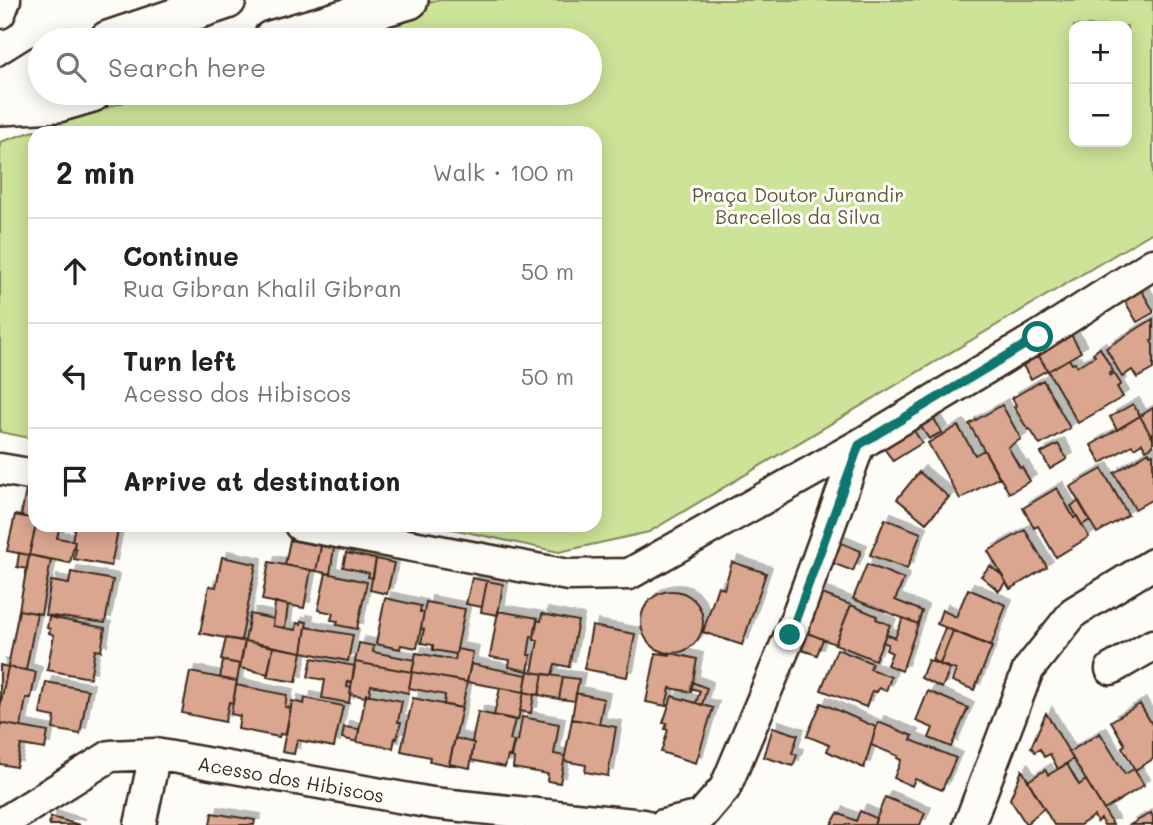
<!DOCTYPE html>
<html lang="en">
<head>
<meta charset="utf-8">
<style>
  body { margin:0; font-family:Mali,sans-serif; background:#f2f2f2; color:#202124 }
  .controls { position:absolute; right:21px; top:21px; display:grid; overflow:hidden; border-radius:14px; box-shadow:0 4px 18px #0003 }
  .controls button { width:63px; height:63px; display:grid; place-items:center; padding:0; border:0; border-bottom:2px solid #e0e0e0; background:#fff; color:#202124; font:35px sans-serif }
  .stop { position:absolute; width:21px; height:21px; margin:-16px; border:5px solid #0f766e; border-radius:50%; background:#fff }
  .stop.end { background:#0f766e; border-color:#fff; box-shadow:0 2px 7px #0008 }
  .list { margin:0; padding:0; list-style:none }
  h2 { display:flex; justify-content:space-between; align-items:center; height:91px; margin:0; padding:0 28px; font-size:30px }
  h2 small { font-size:23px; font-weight:400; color:#757577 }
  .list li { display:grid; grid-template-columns:46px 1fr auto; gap:21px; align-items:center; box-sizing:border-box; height:105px; padding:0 28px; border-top:2px solid #e0e0e0 }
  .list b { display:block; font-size:26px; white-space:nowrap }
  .list p { margin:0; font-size:23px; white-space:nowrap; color:#757577 }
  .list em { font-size:23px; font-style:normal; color:#757577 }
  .icon { flex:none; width:38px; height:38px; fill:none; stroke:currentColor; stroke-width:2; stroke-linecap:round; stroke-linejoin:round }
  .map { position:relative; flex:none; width:1153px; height:825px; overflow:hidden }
  .search { position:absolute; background:#fff; box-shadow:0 4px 18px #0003; left:28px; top:28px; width:574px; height:77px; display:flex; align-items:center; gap:18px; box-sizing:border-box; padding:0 24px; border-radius:38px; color:#757577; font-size:26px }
  .panel { position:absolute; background:#fff; box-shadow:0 4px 18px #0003; left:28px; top:126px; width:574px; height:406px; border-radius:21px }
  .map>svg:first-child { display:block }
  .green { fill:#cde398; stroke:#84865b; stroke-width:2; fill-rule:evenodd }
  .building { fill:#daa690; stroke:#3b2a1e; stroke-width:2; filter:url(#shadow) }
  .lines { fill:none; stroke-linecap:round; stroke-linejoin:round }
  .minor-casing { stroke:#3b2a1e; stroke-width:35 }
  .tertiary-casing { stroke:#3b2a1e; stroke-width:42 }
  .minor { stroke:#fdfcf7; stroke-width:30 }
  .tertiary { stroke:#fdfcf7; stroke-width:37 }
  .route { stroke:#0f766e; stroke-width:9 }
  .labels { text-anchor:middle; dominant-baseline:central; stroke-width:6; stroke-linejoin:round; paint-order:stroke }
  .park-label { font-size:19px; fill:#60583c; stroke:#fdfcf7 }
  .street-label { font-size:19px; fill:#3b2a1e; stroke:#fdfcf7 }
</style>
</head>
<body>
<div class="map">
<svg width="1153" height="825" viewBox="0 0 1153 825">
  <defs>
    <filter id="shadow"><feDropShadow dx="6" dy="-6" stdDeviation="0" flood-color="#0004"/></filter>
  </defs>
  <rect width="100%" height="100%" fill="#fdfcf7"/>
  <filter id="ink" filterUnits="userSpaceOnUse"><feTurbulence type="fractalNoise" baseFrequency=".0143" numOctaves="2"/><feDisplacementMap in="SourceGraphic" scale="14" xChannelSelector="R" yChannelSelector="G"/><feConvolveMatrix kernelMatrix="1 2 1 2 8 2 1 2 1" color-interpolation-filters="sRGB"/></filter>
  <g filter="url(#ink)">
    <!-- green -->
    <path class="green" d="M436,0H1153V232L649,532L559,552L434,525H595V133H35V439L0,432V142L152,93H590V40H313ZM1074,26H1127V142H1074Z"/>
    <!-- building -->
    <path class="building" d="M1140,288L1153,310V313L1137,322L1123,298Z
      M1153,319V340L1151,341L1153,345V369L1137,378L1132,370L1122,377L1106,348Z
      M1069,331L1081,352L1048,371L1036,351Z
      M1100,348L1113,371L1109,374L1110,376L1114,373L1121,384L1117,387L1123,397L1078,423L1048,371L1069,359L1072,364L1075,363L1077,366L1095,356L1093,353Z
      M1036,351L1047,370L1031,379L1020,361Z
      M1043,380L1070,428L1040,445L1030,429L1028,430L1014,407L1016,405L1012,398Z
      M1133,404L1140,416L1117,430L1110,417Z
      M1002,405L1021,439L1008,447L1020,468L1022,467L1030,481L1009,493L969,424Z
      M1153,408V439L1140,416Z
      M931,414L942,432L929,439L918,422Z
      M1140,416L1153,439V446L1146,450L1142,443L1134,448L1132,445L1101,463L1091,445Z
      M911,426L922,443L893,461L881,444Z
      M958,426L975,455L984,450L999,477L960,499L928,443Z
      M1058,444L1067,459L1050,469L1041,453Z
      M1149,452L1150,455L1153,454V499L1135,509L1114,473Z
      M1102,469L1128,515L1097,533L1070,487Z
      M919,472L949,497L926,523L897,499Z
      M1057,488L1074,518L1077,516L1089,537L1056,557L1038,526L1034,528L1023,508Z
      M26,490L35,492V519L21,516Z
      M1079,501L1090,520L1082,525L1071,506Z
      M15,515L35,519L36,525L29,555L7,551Z
      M885,519L921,533L907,569L870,555Z
      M36,525H60L57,538L75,541L70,563L29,555Z
      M75,525H119L111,566L74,559L76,549L74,548L75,541H72Z
      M1025,530L1047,567L1010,589L988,551Z
      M290,540L321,546L316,571L285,565Z
      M834,540L861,551L853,571L827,561Z
      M321,546L334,548L330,574L316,571Z
      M19,553L29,555L27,569L17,567Z
      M346,553L376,559L373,578L368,577L369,573L343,567Z
      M29,555L51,560L41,614L19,610Z
      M222,557L256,564L241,641L200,633L209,586L216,587Z
      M376,559L394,563L387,594L370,590Z
      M269,562L311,570L304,608L262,600Z
      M732,562L766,573L742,645L703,632L718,586L724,589Z
      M867,564L904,579L895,600L922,611L918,624L853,599Z
      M990,566L1002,575L1006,582L999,591L981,576Z
      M71,572L113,580L105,623L45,615L51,581L69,584Z
      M326,573L367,582L357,629L337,625L338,621L331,620L333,613L318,610Z
      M472,578L487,581L482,607L466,604Z
      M487,581L503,584L498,615L481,612Z
      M968,589L1006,605L991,646L937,624L942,610L956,617Z
      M641 622a31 31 0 1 1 62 0a31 31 0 1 1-62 0Z
      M817,592L851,605L835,644L805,632Z
      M385,598L421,606L420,612H424L417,648L401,645L400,649L376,644Z
      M275,602L288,605L285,628L273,626Z
      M426,602L465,609L456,654L433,650V645L421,643L424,629L421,628Z
      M851,605L877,616L876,619L890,625L875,660L835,644Z
      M19,610L37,613L26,670L8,667Z
      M498,611L538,618L534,637L531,636L528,655H531L528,671L509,667L510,660L490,657Z
      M250,614L274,619L273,626L296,630L297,623L301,624V621L307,622L302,652L245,641Z
      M542,614L578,621L569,667L555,664L552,675L532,672L538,640H534V637L537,620L541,621Z
      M49,617L105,628L101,651L95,650L90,678L47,670L54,635L49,633L50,629L47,628Z
      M903,618L918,624L902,671L887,665L892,653L886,650L888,644L883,642L886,634L895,638Z
      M592,626L635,634L627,677L584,669Z
      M306,627L353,635L348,661L302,652Z
      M945,628L953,631L940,664L932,660Z
      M953,631L992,647L974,690L952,681L956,670L940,664Z
      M805,632L823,639L817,655L799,649Z
      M226,638L245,641L240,664L221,660Z
      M245,641L273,647L268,674L240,668Z
      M359,643L374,646L373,652L415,660L412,672L355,662Z
      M273,647L302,652L296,682L267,677Z
      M457,649L473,652L467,682L412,672L416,653L455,660Z
      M837,649L872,663L870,669L891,677L886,691L879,688L877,692L872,691L866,707L821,690Z
      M656,653L670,655L671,653L697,659L691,692L670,688L666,706L646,702Z
      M312,658L355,666L352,682L348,681L347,687H351L349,703L322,698L325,680L308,677Z
      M928,660L950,669L942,688L921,678Z
      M223,661L240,664L237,681L220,678Z
      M355,662L412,672L408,693L371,685L369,695L366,694V697L350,694Z
      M471,664L527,675L524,692L467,682Z
      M0,665L8,667L0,707Z
      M8,667L36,672L31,698H26L21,727L0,723V707Z
      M528,671L543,674L539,695L524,692Z
      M190,672L237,681L233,703L229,702L225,722L182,713Z
      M412,672L467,682L462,708L444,705L445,695L409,688Z
      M543,674L563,677L559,699L539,695Z
      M563,677L579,679L575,701L559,699Z
      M46,682L88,690L80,734L53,729L55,717L40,714Z
      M692,682L707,688L702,705L696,703L700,691L691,688Z
      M236,685L287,695L285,707L291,708L286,735L280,734L279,737L238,729L240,716L231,714Z
      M500,688L524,692L518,720L494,715Z
      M928,691L968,708L951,747L929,738L933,728L916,721Z
      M524,692L534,695L531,713L520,711Z
      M576,693L604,699L599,724L572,719Z
      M366,694L402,701L398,722H401L397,739L395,738L393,748L357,742Z
      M672,696L713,708L696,763L661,752L668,730L665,729L667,723H663Z
      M305,698L343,706L334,747L297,740L294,754L282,752L292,701L304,704Z
      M413,698L462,708L449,765L429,761L430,757L401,751Z
      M821,703L876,727L864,768L833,754L827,751L829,745L807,736Z
      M1140,704L1153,726V759L1135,770L1122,747L1125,745L1111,721Z
      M478,712L515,720L510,740L514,741L510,757L508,756L505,767L471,760L474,743L472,742Z
      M1046,713L1073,759L1058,769L1050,754L1044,757L1040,749L1035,752L1031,747Z
      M522,717L559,724L554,754L565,756L560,783L547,781L548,774L513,768L514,758L512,757L515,741H518Z
      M572,719L616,727L608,776L585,772L586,765L564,761Z
      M878,722L913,736L911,740L956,758L942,790L915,779L912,786L894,778L901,760L897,758L898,756L871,745Z
      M0,723L48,732L45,749L21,745L16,767L0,764Z
      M344,727L359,729L357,742L342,738Z
      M773,727L798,735L792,753L797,755L793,766L764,757Z
      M1100,733L1125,774L1134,769L1144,785L1104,810L1069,752Z
      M455,738L474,743L470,768L449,764Z
      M1067,764L1079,785L1086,780L1113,825H1104L1101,819L1097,822L1094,816L1080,825H1054L1028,781L1045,770L1048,775Z
      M1022,770L1044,808L1026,824L1010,799Z
      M885,797L925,813L920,825H874Z
      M860,811L876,818L874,825H831L838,813L856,821Z
      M212,813L255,820L254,825H210Z
      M1151,813L1153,817V825H1130Z
      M51,817L80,825H49Z"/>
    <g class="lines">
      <!-- minor casing -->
      <g class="minor-casing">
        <path id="minor" d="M0,13L5,0
          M0,469L35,475
          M300,525L568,575L629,574L859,445L1038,337L1153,264
          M1111,669L1153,645
          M0,825L110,756L155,754L432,803L643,825
          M140,825L155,754
          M663,825L701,816L725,788L790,635L859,445
          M969,825L1028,670L1074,612L1153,564"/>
      </g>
      <!-- tertiary casing -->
      <g class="tertiary-casing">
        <path id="tertiary" d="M108,40L227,0
          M271,40L409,0
          M0,90L40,65
          M0,106L58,103L92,93"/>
      </g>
      <!-- minor -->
      <use href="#minor" class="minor"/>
      <!-- tertiary -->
      <use href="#tertiary" class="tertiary"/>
    </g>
  </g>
  <g class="lines" filter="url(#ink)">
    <!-- route -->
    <path class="route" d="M790,635L859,445L1038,337"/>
  </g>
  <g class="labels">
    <!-- park labels -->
    <g class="park-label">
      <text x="798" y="194">Praça Doutor Jurandir<tspan x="798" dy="22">Barcellos da Silva</tspan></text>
    </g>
    <!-- street labels -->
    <g class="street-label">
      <text transform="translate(291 779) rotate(10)">Acesso dos Hibiscos</text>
    </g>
  </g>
</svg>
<div class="controls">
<button>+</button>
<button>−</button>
</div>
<div class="stop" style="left:1038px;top:337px"></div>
<div class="stop end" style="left:790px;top:635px"></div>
<div class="search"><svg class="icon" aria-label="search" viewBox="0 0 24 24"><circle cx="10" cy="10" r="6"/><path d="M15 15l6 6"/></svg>Search here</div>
<section class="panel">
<h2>2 min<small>Walk · 100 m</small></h2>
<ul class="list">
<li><svg class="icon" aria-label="ahead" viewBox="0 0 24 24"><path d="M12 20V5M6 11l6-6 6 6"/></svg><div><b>Continue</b><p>Rua Gibran Khalil Gibran</p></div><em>50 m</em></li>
<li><svg class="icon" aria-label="left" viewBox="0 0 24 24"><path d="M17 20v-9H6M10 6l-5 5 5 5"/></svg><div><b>Turn left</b><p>Acesso dos Hibiscos</p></div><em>50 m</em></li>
<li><svg class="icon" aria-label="arrive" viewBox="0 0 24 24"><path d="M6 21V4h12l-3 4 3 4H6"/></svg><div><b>Arrive at destination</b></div></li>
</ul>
</section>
</div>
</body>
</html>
